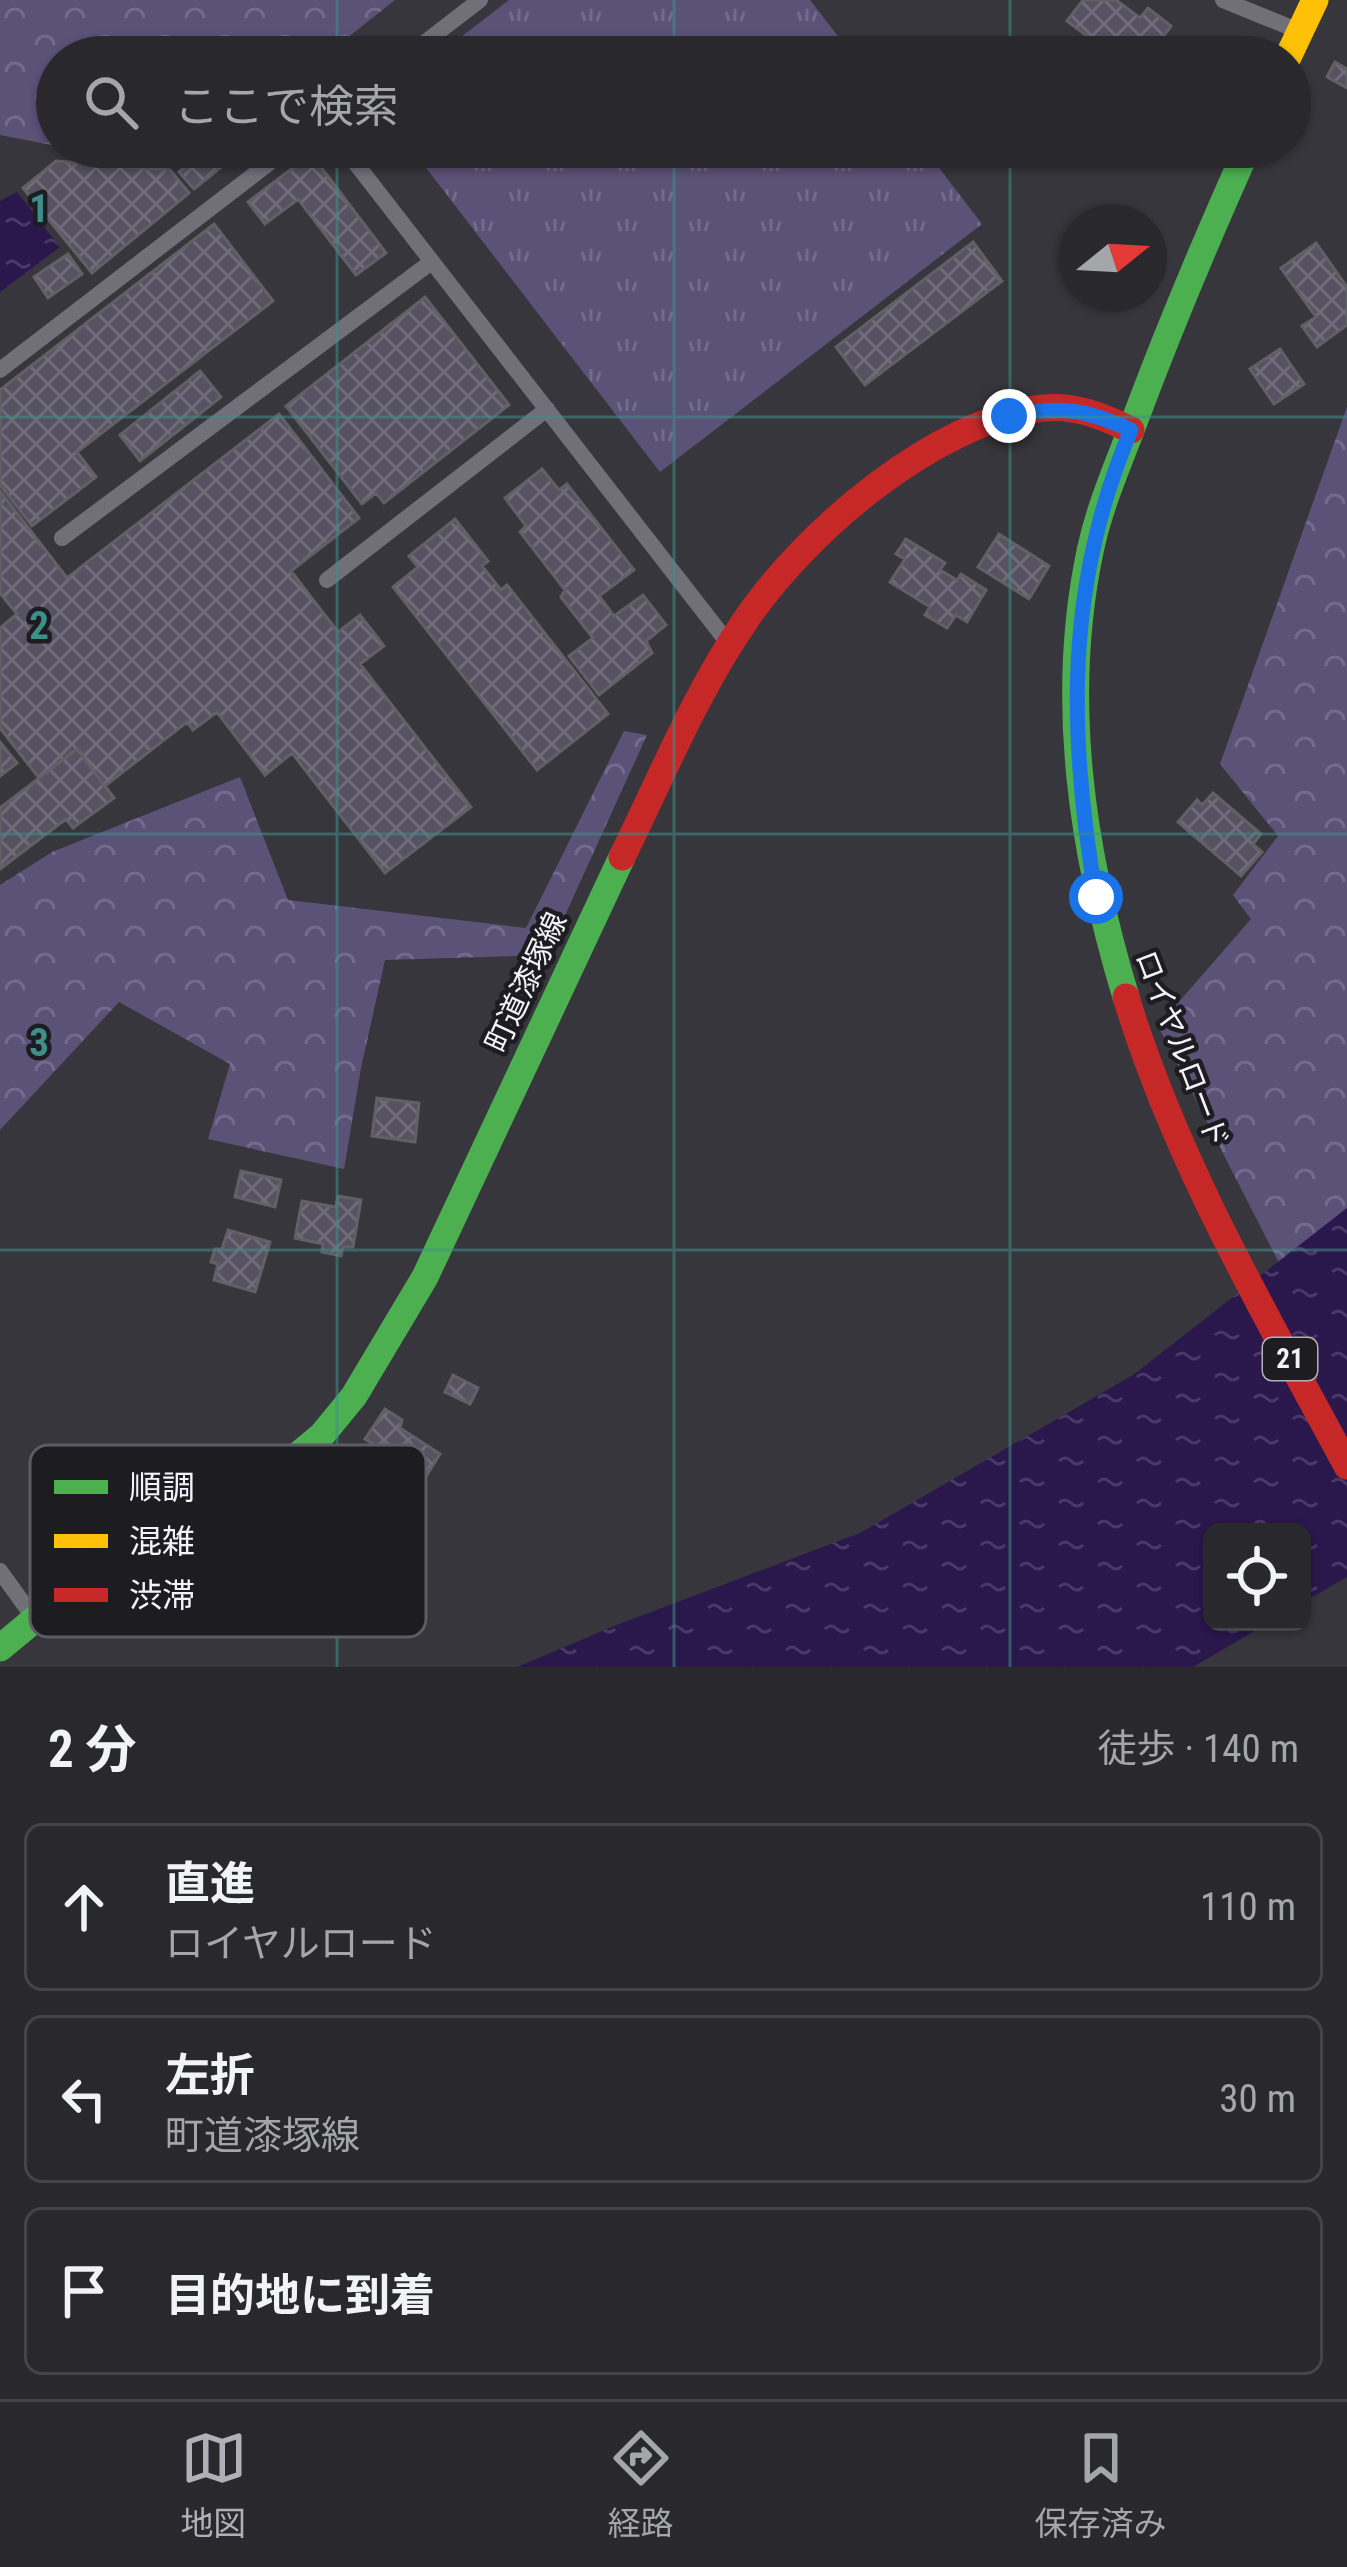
<!DOCTYPE html>
<html lang="ja">
<head>
<meta charset="utf-8">
<style>
  body { margin:0; font-family:"Roboto Condensed","Noto Sans JP",sans-serif; background:#313035; color:#f1f3f6 }
  .controls { position:absolute; right:36px; bottom:36px; display:grid; overflow:hidden; border-radius:18px; box-shadow:0 3px 9px #0004 }
  .controls button { width:108px; height:108px; display:grid; place-items:center; padding:0; border:0; border-bottom:3px solid #454449; background:#29282d; color:#f1f3f6; font:60px sans-serif }
  .compass { position:absolute; left:1059px; top:204px; width:108px; height:108px; border-radius:50%; background:#29282d; box-shadow:0 3px 9px #0004; rotate:72deg }
  .stop { position:absolute; width:36px; height:36px; margin:-27px; border:9px solid #1a73e8; border-radius:50%; background:#fff }
  .stop.end { background:#1a73e8; border-color:#fff; box-shadow:0 3px 12px #0008 }
  .list { margin:0; padding:0; list-style:none }
  h2 { display:flex; justify-content:space-between; align-items:center; height:156px; margin:0; padding:0 48px; font-size:51px }
  h2 small { font-size:39px; font-weight:400; color:#a5a6aa }
  .list li { display:grid; grid-template-columns:78px 1fr auto; gap:36px; align-items:center; box-sizing:border-box; height:168px; margin:0 24px 24px; padding:0 24px; border:3px solid #454449; border-radius:18px }
  .list b { display:block; font-size:45px; white-space:nowrap }
  .list p { margin:0; font-size:39px; white-space:nowrap; color:#a5a6aa }
  .list em { font-size:39px; font-style:normal; color:#a5a6aa }
  .icon { flex:none; width:66px; height:66px; fill:none; stroke:currentColor; stroke-width:2; stroke-linecap:round; stroke-linejoin:round }
  .map { position:relative; flex:none; width:1347px; height:1667px; overflow:hidden }
  .search { position:absolute; background:#29282d; box-shadow:0 3px 9px #0004; left:36px; right:36px; top:36px; height:132px; display:flex; align-items:center; gap:30px; box-sizing:border-box; padding:0 42px; border-radius:66px; color:#a5a6aa; font-size:45px }
  .sheet { height:732px; background:#29282d }
  nav { display:flex; justify-content:space-around; align-items:center; box-sizing:border-box; height:168px; border-top:3px solid #454449; background:#29282d; font-size:33px; color:#a5a6aa }
  nav a { display:grid; justify-items:center; gap:6px }
  nav .on { color:#b1b0b8 }
  .map>svg:first-child { display:block }
  .grass { fill:url(#grass-tufts) }
  .forest { fill:url(#forest-crowns) }
  .water { fill:url(#water-ripples) }
  .building { fill:url(#building-cross-hatch); stroke:#616065; stroke-width:3 }
  .lines { fill:none; stroke-linecap:round; stroke-linejoin:round }
  .lane { stroke:#716f78; stroke-width:16 }
  .fast { stroke:#4caf50; stroke-width:27 }
  .slow { stroke:#ffc107; stroke-width:27 }
  .jam { stroke:#c62828; stroke-width:27 }
  .route { stroke:#1a73e8; stroke-width:15 }
  .grid { fill:none; stroke:#3d8f8a; stroke-width:3; stroke-opacity:0.55 }
  .labels { text-anchor:middle; dominant-baseline:central; stroke-width:9; stroke-linejoin:round; paint-order:stroke }
  .shield { fill:#1d1c21; stroke:#b3b2b9; stroke-width:3 }
  .shield-label { font-size:27px; font-weight:bold; fill:#f3f2fa }
  .street-label { font-size:30px; fill:#f3f2fa; stroke:#1d1c21 }
  .key { fill:#1d1c21; stroke:#5d5c62; stroke-width:3 }
  .key-label { font-size:33px; fill:#f3f2fa }
  .grid-label { font-size:39px; text-anchor:middle; font-weight:bold; fill:#3d8f8a; stroke:#1d1c21; stroke-width:9; stroke-linejoin:round; paint-order:stroke }
</style>
</head>
<body>
<div class="map">
<svg width="1347" height="1667" viewBox="0 0 1347 1667">
  <defs>
    <pattern id="grass-tufts" width="24" height="20" patternUnits="userSpaceOnUse" patternTransform="scale(3)"><rect width="24" height="20" fill="#5b5278"/><path d="M3 7l-1-3M5 7V3M7 7l1-3M15 17l-1-3M17 17v-4M19 17l1-3" fill="none" stroke="#736b8c"/></pattern>
    <pattern id="forest-crowns" width="20" height="18" patternUnits="userSpaceOnUse" patternTransform="scale(3)"><rect width="20" height="18" fill="#5b5278"/><path d="M2 6a3 3 0 1 1 6 0M12 15a3 3 0 1 1 6 0" fill="none" stroke="#736b8c"/></pattern>
    <pattern id="water-ripples" width="26" height="14" patternUnits="userSpaceOnUse" patternTransform="scale(3)"><rect width="26" height="14" fill="#2a174c"/><path d="M2 4q2-2 4 0t4 0M15 11q2-2 4 0t4 0" fill="none" stroke="#493967"/></pattern>
    <pattern id="building-cross-hatch" width="8" height="8" patternUnits="userSpaceOnUse" patternTransform="scale(3)"><rect width="8" height="8" fill="#565261"/><path d="M0 0l8 8M0 8l8-8" fill="none" stroke="#6f6b79"/></pattern>
  </defs>
  <rect width="100%" height="100%" fill="#37363c"/>
  <!-- grass -->
  <path class="grass" d="M509,0H810L854,57H435Z
    M410,147H923L982,224L660,472Z"/>
  <!-- forest -->
  <path class="forest" d="M0,0H395L323,57H57V146L0,135Z
    M1347,407V1208L1279,1263L1158,1026L1251,919L1233,895L1278,836L1220,764Z
    M624,731L647,735L547,955L385,960L361,1068L344,1169L208,1139L230,1064L119,1002L0,1130V885L52,852L240,777L288,900L526,928Z"/>
  <!-- water -->
  <path class="water" d="M17,192L60,247L0,292V201Z
    M1347,1208V1577L1302,1603V1532H1212V1622H1270L1193,1667H517L614,1626L860,1533L1133,1375Z"/>
  <!-- building -->
  <path class="building" d="M1083,0H1116L1140,18L1148,8L1171,26L1148,57H1099L1104,49L1067,21Z
    M1215,38L1231,57H1192Z
    M1335,62L1347,69V88L1327,77Z
    M1124,147H1164L1138,166Z
    M205,150L220,168L194,189L179,172Z
    M311,154L386,253L356,275L298,199L265,224L248,202Z
    M56,161L170,170L189,193L92,273L23,188Z
    M214,224L273,301L77,452L96,477L32,526L0,485V390Z
    M973,242L1002,281L865,385L836,347Z
    M1316,243L1347,287V325L1317,347L1302,326L1316,317L1281,268Z
    M68,254L82,274L48,298L34,277Z
    M425,297L509,405L384,503L376,493L362,504L286,406Z
    M1280,349L1304,384L1274,404L1250,369Z
    M200,371L221,397L140,461L120,435Z
    M279,414L359,518L291,571L338,632L360,615L384,646L360,664L471,807L385,873L292,753L265,775L217,712L193,730L187,722L105,786L77,749L39,778L0,728V628L17,614L0,593V491L67,578Z
    M542,469L559,490L567,484L634,570L599,596L614,616L643,595L666,625L646,641L652,653L599,695L569,656L593,638L561,597L565,590L520,532L526,526L505,498Z
    M455,519L488,561L482,566L501,590L507,585L608,714L537,770L393,587L418,567L409,556Z
    M999,534L1049,566L1029,599L978,567Z
    M906,539L945,563L940,570L957,580L961,574L986,590L967,622L956,615L947,628L925,615L930,607L890,582L905,559L896,554Z
    M0,742L17,763L0,776Z
    M77,749L114,798L73,828L66,819L0,869V808Z
    M1213,793L1261,834L1253,844L1262,852L1241,876L1178,822L1197,800L1202,805Z
    M377,1098L419,1103L415,1142L372,1136Z
    M241,1171L281,1180L275,1207L235,1197Z
    M338,1196L361,1200L353,1247H343L341,1256L322,1252L323,1244L295,1238L302,1201L336,1207Z
    M228,1230L270,1242L255,1292L214,1280L218,1264L211,1262L215,1249H222Z
    M453,1375L478,1388L470,1404L445,1392Z
    M385,1409L402,1420L400,1428L440,1454L425,1478L365,1439Z"/>
  <g class="lines">
    <!-- lane -->
    <path class="lane" d="M1223,0L1294,29
      M406,57L480,0
      M343,147L725,639
      M0,370L290,147
      M62,538L430,263
      M327,580L547,409
      M0,1571L34,1618"/>
    <!-- fast -->
    <path class="fast" d="M1126,997C1082,852 1058,698 1091,547C1101,502 1120,460 1136,417C1170,326 1208,236 1248,147
      M0,1648L35,1619L280,1470L322,1435L354,1396L425,1277L622,857"/>
    <!-- slow -->
    <path class="slow" d="M1288,57L1315,0"/>
    <!-- jam -->
    <path class="jam" d="M622,857C661,778 695,694 745,621C804,533 935,420 1044,408C1076,405 1102,416 1131,430
      M1126,997C1176,1162 1266,1315 1347,1466"/>
  </g>
  <g class="lines">
    <!-- route -->
    <path class="route" d="M1009,416C1061,406 1082,408 1131,430C1065,585 1068,734 1096,897"/>
  </g>
  <!-- grid -->
  <path class="grid" d="M337,0V57M674,0V57M1010,0V57M337,147V1667M674,147V1667M1010,147V1667M0,417H1347M0,834H1347M0,1250H1347"/>
  <g class="labels">
    <!-- shield labels -->
    <rect class="shield" x="1263" y="1338" width="54" height="42" rx="9"/>
    <g class="shield-label">
      <text x="1290" y="1359">21</text>
    </g>
    <!-- street labels -->
    <g class="street-label">
      <text transform="translate(526 982) rotate(-65)">町道漆塚線</text>
      <text transform="translate(1182 1049) rotate(69)">ロイヤルロード</text>
    </g>
  </g>
  <!-- legend -->
  <rect x="30" y="1445" width="396" height="192" rx="18" class="key"/>
  <rect x="54" y="1480" width="54" height="14" fill="#4caf50"/>
  <rect x="54" y="1534" width="54" height="14" fill="#ffc107"/>
  <rect x="54" y="1588" width="54" height="14" fill="#c62828"/>
  <g class="key-label">
    <text x="129" y="1499">順調</text>
    <text x="129" y="1553">混雑</text>
    <text x="129" y="1607">渋滞</text>
  </g>
  <g class="grid-label">
    <text x="39" y="222">1</text>
    <text x="39" y="639">2</text>
    <text x="39" y="1056">3</text>
  </g>
</svg>
<div class="controls">
<button><svg class="icon" aria-label="locate" viewBox="0 0 24 24"><circle cx="12" cy="12" r="6"/><path d="M12 2v4M12 18v4M2 12h4M18 12h4"/></svg></button>
</div>
<svg class="compass" viewBox="-18 -18 36 36"><path d="M0-13l5 13h-10z" fill="#e53935"/><path d="M0 13l5-13h-10z" fill="#a5a6aa"/></svg>
<div class="stop" style="left:1096px;top:897px"></div>
<div class="stop end" style="left:1009px;top:416px"></div>
<div class="search"><svg class="icon" aria-label="search" viewBox="0 0 24 24"><circle cx="10" cy="10" r="6"/><path d="M15 15l6 6"/></svg>ここで検索</div>
</div>
<section class="sheet">
<h2>2 分<small>徒歩 · 140 m</small></h2>
<ul class="list">
<li><svg class="icon" aria-label="ahead" viewBox="0 0 24 24"><path d="M12 20V5M6 11l6-6 6 6"/></svg><div><b>直進</b><p>ロイヤルロード</p></div><em>110 m</em></li>
<li><svg class="icon" aria-label="left" viewBox="0 0 24 24"><path d="M17 20v-9H6M10 6l-5 5 5 5"/></svg><div><b>左折</b><p>町道漆塚線</p></div><em>30 m</em></li>
<li><svg class="icon" aria-label="arrive" viewBox="0 0 24 24"><path d="M6 21V4h12l-3 4 3 4H6"/></svg><div><b>目的地に到着</b></div></li>
</ul>
</section>
<nav>
<a class="on"><svg class="icon" aria-label="map" viewBox="0 0 24 24"><path d="M3 6l6-2 6 2 6-2v14l-6 2-6-2-6 2zM9 4v14M15 6v14"/></svg>地図</a>
<a><svg class="icon" aria-label="directions" viewBox="0 0 24 24"><path d="M12 3l9 9-9 9-9-9zM9 14v-3h6M13 9l2 2-2 2"/></svg>経路</a>
<a><svg class="icon" aria-label="saved" viewBox="0 0 24 24"><path d="M7 4h10v16l-5-4-5 4z"/></svg>保存済み</a>
</nav>
</body>
</html>
